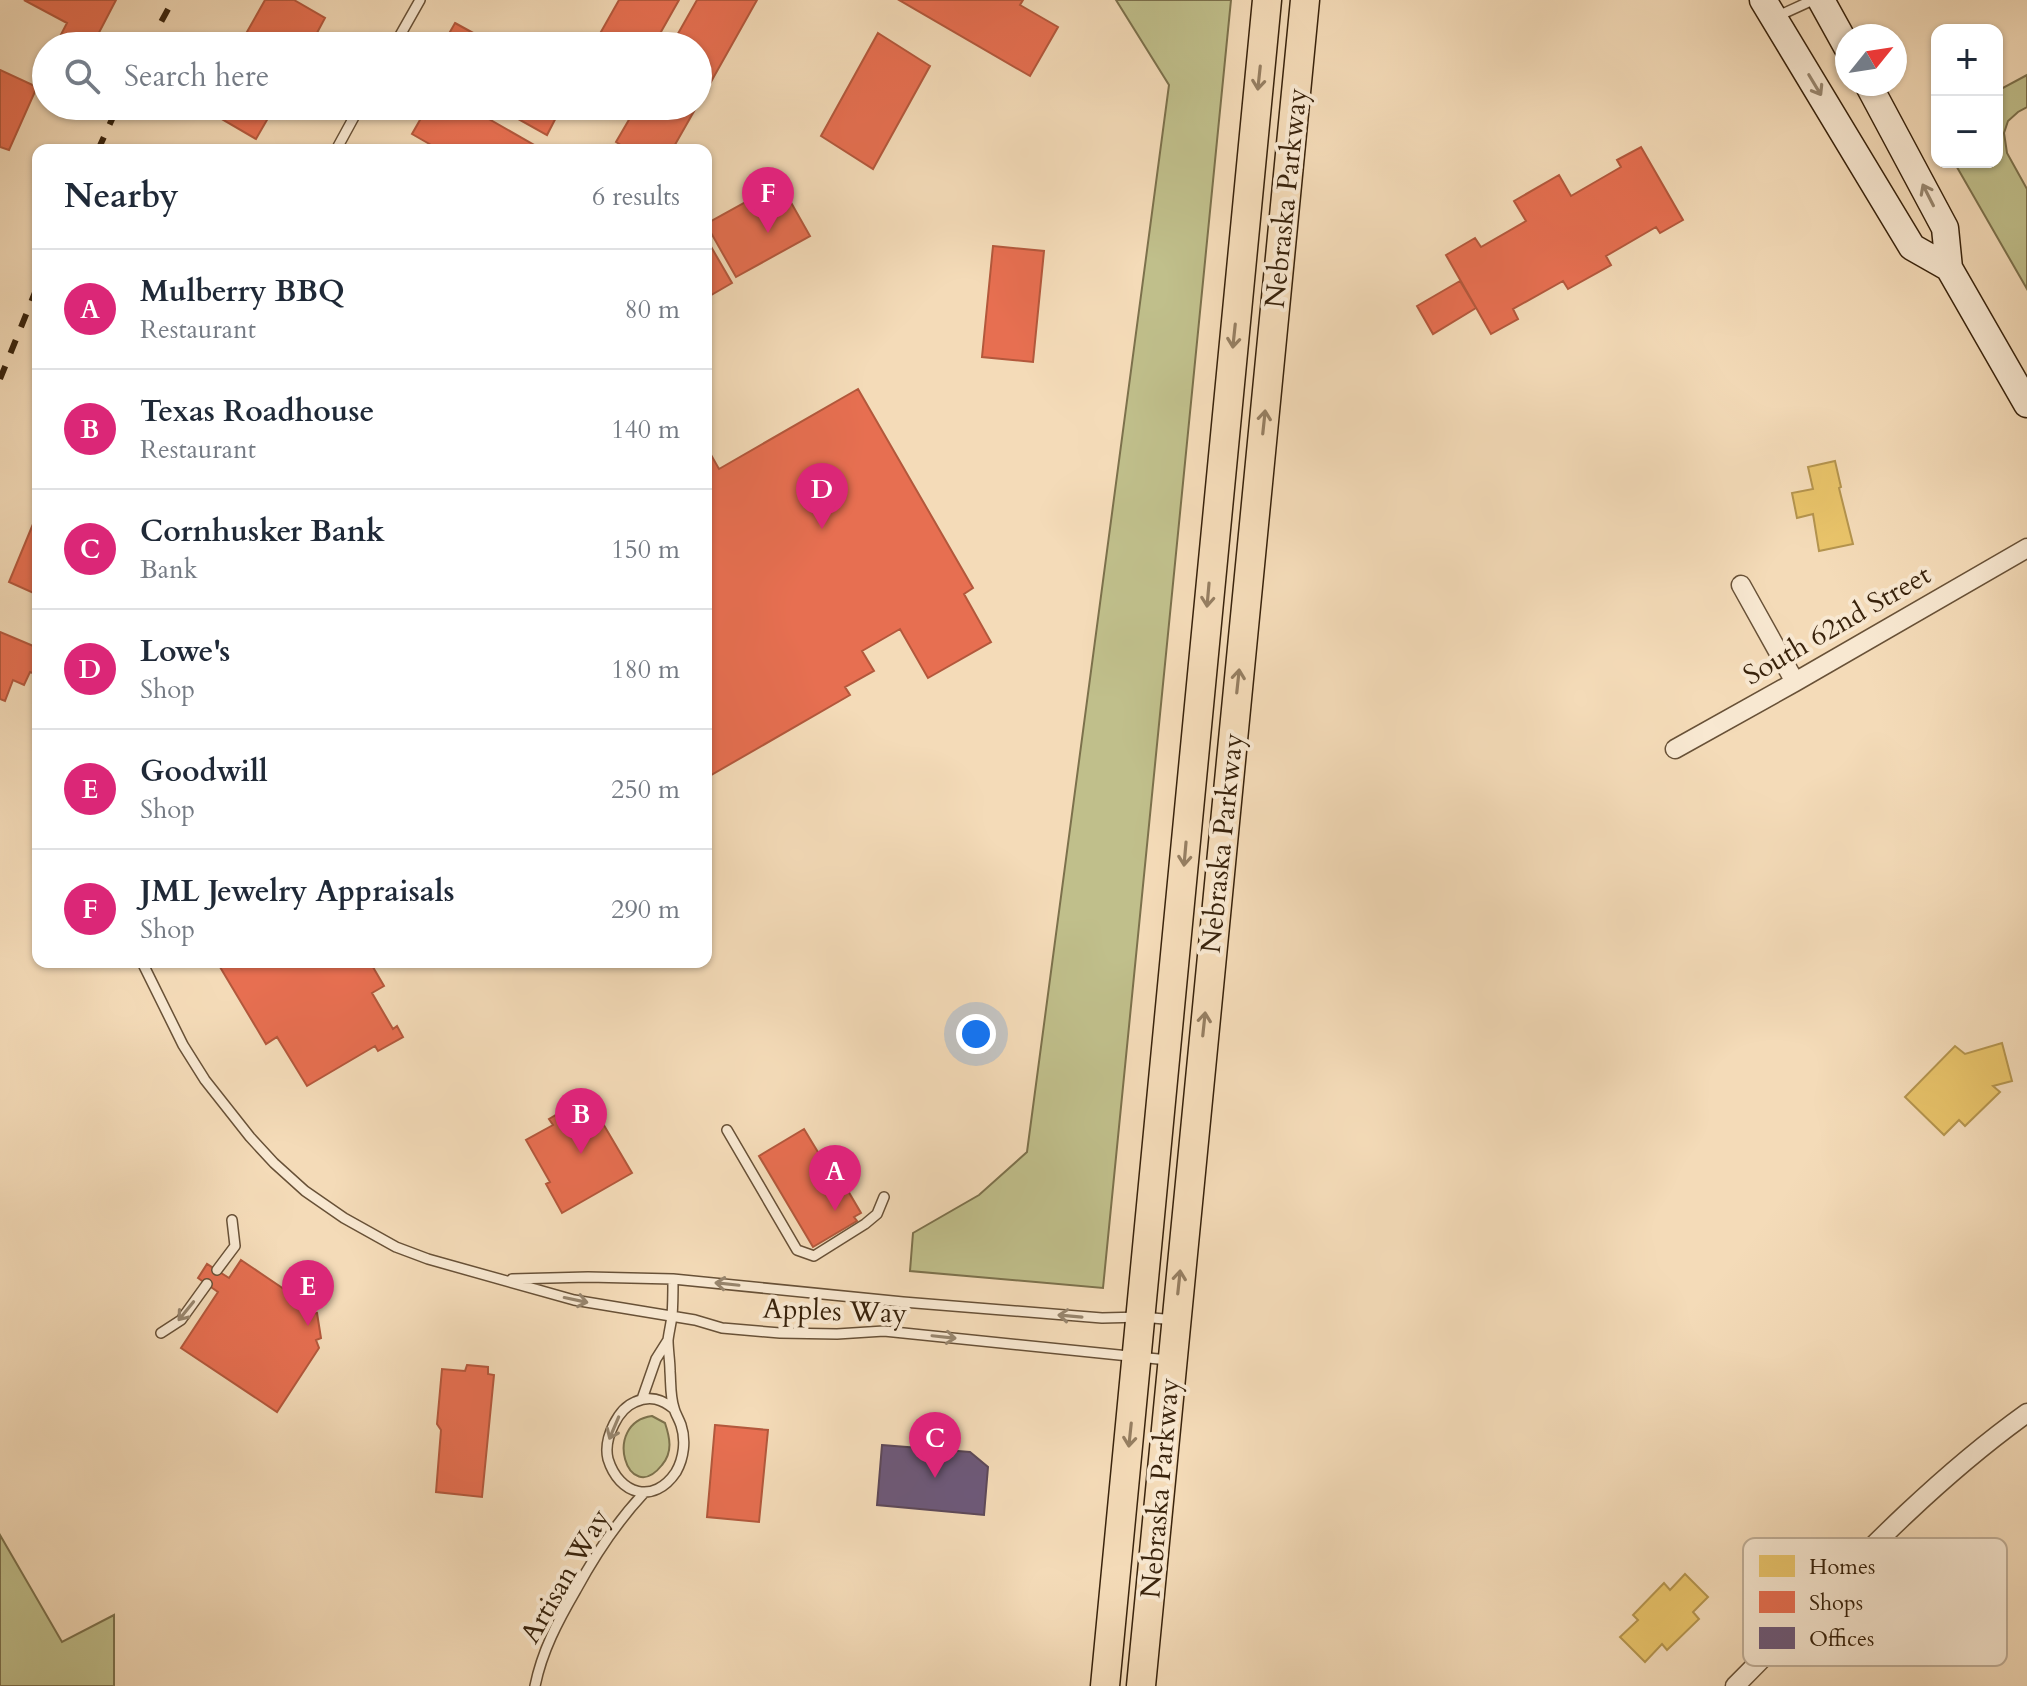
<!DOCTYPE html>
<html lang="en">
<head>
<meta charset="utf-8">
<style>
  body { margin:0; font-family:Cardo,serif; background:#f6f6f7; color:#1f2937 }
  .controls { position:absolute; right:24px; top:24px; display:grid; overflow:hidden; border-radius:16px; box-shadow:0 2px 6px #0004 }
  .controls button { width:72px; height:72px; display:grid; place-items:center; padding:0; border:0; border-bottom:2px solid #e0e1e3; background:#fff; color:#1f2937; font:40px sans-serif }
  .compass { position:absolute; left:1835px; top:24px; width:72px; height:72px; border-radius:50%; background:#fff; box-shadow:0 2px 6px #0004; rotate:60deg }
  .you { position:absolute; left:976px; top:1034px; width:28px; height:28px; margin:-20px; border:6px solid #fff; border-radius:50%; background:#1a73e8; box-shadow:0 0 0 12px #1a73e833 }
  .badge { display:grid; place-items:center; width:52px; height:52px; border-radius:50%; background:#db2777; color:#fff; font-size:26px; font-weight:700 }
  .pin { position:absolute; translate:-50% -66px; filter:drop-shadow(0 2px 4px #0008) }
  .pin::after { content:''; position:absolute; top:42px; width:28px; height:24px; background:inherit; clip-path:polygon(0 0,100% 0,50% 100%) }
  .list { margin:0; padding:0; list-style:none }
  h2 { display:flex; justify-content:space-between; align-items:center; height:104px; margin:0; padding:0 32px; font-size:34px }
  h2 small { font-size:26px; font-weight:400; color:#747a83 }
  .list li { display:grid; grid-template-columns:52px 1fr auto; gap:24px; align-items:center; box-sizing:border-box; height:120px; padding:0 32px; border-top:2px solid #e0e1e3 }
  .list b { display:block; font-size:30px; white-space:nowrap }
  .list p { margin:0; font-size:26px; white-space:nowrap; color:#747a83 }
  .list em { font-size:26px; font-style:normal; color:#747a83 }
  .icon { flex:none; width:44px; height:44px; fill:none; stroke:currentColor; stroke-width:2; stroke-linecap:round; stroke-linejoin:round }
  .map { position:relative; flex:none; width:2027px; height:1686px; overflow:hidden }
  .search { position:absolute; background:#fff; box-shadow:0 2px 6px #0004; left:32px; top:32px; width:680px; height:88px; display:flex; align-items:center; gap:20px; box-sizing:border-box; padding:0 28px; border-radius:44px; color:#747a83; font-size:30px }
  .panel { position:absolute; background:#fff; box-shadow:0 2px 6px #0004; left:32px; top:144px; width:680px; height:824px; border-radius:16px }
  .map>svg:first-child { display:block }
  .green { fill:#c0bf8b; stroke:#7c714c; stroke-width:2 }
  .homes { fill:#e9c46a; stroke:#b4944e; stroke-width:2 }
  .shops { fill:#e76f51; stroke:#b3583c; stroke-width:2 }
  .offices { fill:#6d597a; stroke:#5d4959; stroke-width:2 }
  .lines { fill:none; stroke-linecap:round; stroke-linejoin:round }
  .lane-casing { stroke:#685137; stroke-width:12 }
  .street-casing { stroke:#685137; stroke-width:21 }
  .secondary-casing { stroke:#39230c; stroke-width:29 }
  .primary-casing { stroke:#39230c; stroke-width:31 }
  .lane { stroke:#f8e8d1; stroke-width:9 }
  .street { stroke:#f8e8d1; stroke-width:18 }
  .secondary { stroke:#f8e8d1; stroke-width:26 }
  .primary { stroke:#f4dbb8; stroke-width:28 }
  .rail { stroke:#39230c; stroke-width:6; stroke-dasharray:14 14; stroke-linecap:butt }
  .oneway { stroke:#967f62 }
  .oneway2 { stroke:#98866e }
  .labels { text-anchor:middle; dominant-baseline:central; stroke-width:8; stroke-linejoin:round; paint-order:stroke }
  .street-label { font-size:28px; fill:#39230c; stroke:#f8e8d1 }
  .key { fill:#f8e8d1; stroke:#bfad96; stroke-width:2 }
  .key-label { font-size:22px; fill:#39230c }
</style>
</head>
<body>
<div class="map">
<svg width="2027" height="1686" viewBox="0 0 2027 1686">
  <rect width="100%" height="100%" fill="#f4dbb8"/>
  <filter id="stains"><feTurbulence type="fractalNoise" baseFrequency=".0025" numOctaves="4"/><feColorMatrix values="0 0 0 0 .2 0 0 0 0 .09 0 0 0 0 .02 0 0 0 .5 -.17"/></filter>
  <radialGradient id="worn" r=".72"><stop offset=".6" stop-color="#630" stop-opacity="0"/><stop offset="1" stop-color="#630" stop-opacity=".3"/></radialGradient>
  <!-- green -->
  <path class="green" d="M1116,0H1231L1103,1288L910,1271L913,1233L979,1195L1027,1152L1169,85Z
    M2027,75V107L2018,112L2008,121L2004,133L2007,153L2027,189V289L1954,162H1997V91Z
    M652,1416L665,1423C670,1438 673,1452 662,1465C628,1508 601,1423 652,1416Z
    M0,1535L62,1642L114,1615V1686H0Z"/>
  <!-- homes -->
  <path class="homes" d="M1835,461L1841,487L1839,488L1853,544L1819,551L1813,514L1797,518L1792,493L1813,489L1808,467Z
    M2002,1043L2012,1081L1993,1086L2000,1092L1965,1126L1959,1120L1944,1135L1905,1097L1955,1046L1965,1054Z
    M1685,1574L1708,1597L1693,1612L1699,1619L1667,1650L1662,1644L1645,1662L1620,1637L1638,1620L1633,1615L1664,1583L1670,1590Z"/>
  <!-- shops -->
  <path class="shops" d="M24,0H116L92,46H55L67,23Z
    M265,0H294L325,18L310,46H239Z
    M619,0H679L653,46H593Z
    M697,0H757L698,105V46H671Z
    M899,0H1023L1020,5L1058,27L1030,76Z
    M455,23L497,46H442Z
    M878,33L930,66L873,169L821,136Z
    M0,70L37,87L9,150L0,147Z
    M204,106H275L256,139L203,108Z
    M428,106H466L543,150H440L412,134Z
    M495,106H562L547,135Z
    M637,106H697L672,150H629L616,142Z
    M1641,147L1683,220L1660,233L1656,227L1606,256L1611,265L1568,289L1563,281L1513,309L1518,319L1491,334L1446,255L1475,238L1481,247L1526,221L1514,201L1559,175L1571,196L1621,167L1617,160Z
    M780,183L810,236L736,277L706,224Z
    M706,238L732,283L706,298Z
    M993,246L1044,251L1033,362L982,357Z
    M1460,281L1476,308L1433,334L1417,306Z
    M858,389L973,588L964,594L991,642L928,678L900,629L862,651L874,671L845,687L850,695L706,778V446L719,469Z
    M38,512V595L9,582Z
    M0,632L38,648V675L30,672L24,685L13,680L5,701L0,699Z
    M217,962H370L384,986L372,993L393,1029L397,1026L403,1037L378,1051L375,1046L307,1086L277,1037L266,1044Z
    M566,1109L573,1122L595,1110L632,1173L562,1213L546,1184L550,1182L526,1140L553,1125L549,1119Z
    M804,1129L836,1182L841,1179L861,1213L854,1217L857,1221L813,1247L759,1156Z
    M241,1260L309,1306L311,1314L317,1313L321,1338L316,1340L319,1348L277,1412L181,1348L218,1292L198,1278L207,1264L229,1278Z
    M467,1365L488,1367V1374L494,1375L482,1497L436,1492L441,1430L437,1424L442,1369L465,1371Z
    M715,1425L768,1430L759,1522L707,1517Z"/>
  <!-- offices -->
  <path class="offices" d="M882,1445L970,1452L988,1467L984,1515L877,1505Z"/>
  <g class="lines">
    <!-- lane casing -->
    <g class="lane-casing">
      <path id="lane" d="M1778,16L1813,0
        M394,46L420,0
        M336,150L360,106
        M142,962L183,1045L205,1080L250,1137L274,1163L305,1191L344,1218L396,1247L428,1259L574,1300L695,1320L722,1328L780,1333L837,1334L884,1331L1168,1360
        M727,1130L797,1250L814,1256L865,1224L877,1214L884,1197
        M217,1270L235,1246L232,1220
        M512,1279L588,1277L673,1279L903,1302L1102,1318L1142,1317L1175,1320
        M673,1279C673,1291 673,1304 672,1316C671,1324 669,1332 668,1340C668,1350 670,1361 670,1371C671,1383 670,1396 674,1408C675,1413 679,1419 681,1425C686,1440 684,1458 676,1472C654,1505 619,1495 608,1459C605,1447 609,1434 614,1424C619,1414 625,1406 635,1402C650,1395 662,1399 674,1409
        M161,1333L181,1320L207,1284
        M642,1399L656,1359L668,1340
        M535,1686C542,1651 558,1621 576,1590C595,1555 616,1523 643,1494"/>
    </g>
    <!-- street casing -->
    <g class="street-casing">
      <path id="street" d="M1741,585L1795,682
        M1675,749L1795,682L2027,548
        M1735,1686C1829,1592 1918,1491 2027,1413"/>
    </g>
    <!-- secondary casing -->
    <g class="secondary-casing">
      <path id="secondary" d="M1763,0L1912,247L1949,268
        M1821,0L1847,47
        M1868,84L1945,228L1949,268L2027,404"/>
    </g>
    <!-- primary casing -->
    <g class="primary-casing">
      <path id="primary" d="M1105,1686C1160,1124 1211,562 1267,0
        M1141,1686L1305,0"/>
    </g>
    <!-- lane -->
    <use href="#lane" class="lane"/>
    <!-- street -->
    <use href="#street" class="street"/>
    <!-- secondary -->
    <use href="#secondary" class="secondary"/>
    <!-- primary -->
    <use href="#primary" class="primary"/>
    <!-- rail -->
    <path class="rail" d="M148,46L173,0
      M98,150L118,106
      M0,379L38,285"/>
  </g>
  <!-- one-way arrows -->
  <defs><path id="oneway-shaft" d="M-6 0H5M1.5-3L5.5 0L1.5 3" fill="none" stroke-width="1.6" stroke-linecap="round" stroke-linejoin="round" transform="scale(2)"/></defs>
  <g class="oneway">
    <use href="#oneway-shaft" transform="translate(1259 78) rotate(96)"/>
    <use href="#oneway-shaft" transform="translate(1234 336) rotate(96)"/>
    <use href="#oneway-shaft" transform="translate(1264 422) rotate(-84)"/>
    <use href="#oneway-shaft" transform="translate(1208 595) rotate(95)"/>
    <use href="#oneway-shaft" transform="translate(1238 681) rotate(-84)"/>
    <use href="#oneway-shaft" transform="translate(1185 854) rotate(95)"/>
    <use href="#oneway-shaft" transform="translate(1204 1024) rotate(-84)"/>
    <use href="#oneway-shaft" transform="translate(1179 1282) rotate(-84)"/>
    <use href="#oneway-shaft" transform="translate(1130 1435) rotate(96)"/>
  </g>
  <g class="oneway2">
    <use href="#oneway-shaft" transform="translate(1815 85) rotate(59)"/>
    <use href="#oneway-shaft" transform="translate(1928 195) rotate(-117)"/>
    <use href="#oneway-shaft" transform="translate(727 1284) rotate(-174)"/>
    <use href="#oneway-shaft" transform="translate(576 1300) rotate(12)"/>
    <use href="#oneway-shaft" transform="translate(186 1311) rotate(129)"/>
    <use href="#oneway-shaft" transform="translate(1070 1316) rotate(-175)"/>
    <use href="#oneway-shaft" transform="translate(944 1337) rotate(6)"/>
    <use href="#oneway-shaft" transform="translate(614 1428) rotate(113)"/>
  </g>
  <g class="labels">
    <!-- street labels -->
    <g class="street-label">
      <text transform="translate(1286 198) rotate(-84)">Nebraska Parkway</text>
      <text transform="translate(1837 625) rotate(-30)">South 62nd Street</text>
      <text transform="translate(1222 843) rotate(-84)">Nebraska Parkway</text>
      <text transform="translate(835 1311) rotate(2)">Apples Way</text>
      <text transform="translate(1160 1488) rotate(-85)">Nebraska Parkway</text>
      <text transform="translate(565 1576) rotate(-60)">Artisan Way</text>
    </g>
  </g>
  <!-- legend -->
  <rect x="1743" y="1538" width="264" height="128" rx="12" class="key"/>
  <rect x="1759" y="1555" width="36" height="22" fill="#e9c46a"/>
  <rect x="1759" y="1591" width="36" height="22" fill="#e76f51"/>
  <rect x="1759" y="1627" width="36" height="22" fill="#6d597a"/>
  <g class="key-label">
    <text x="1809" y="1574">Homes</text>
    <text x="1809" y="1610">Shops</text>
    <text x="1809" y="1646">Offices</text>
  </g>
  <rect width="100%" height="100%" filter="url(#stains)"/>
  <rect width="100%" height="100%" fill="url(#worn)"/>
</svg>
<div class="controls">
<button>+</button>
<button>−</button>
</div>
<svg class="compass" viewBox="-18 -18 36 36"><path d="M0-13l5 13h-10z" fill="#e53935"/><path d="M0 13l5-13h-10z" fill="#747a83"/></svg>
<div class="you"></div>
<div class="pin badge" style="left:835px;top:1211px">A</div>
<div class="pin badge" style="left:581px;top:1154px">B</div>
<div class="pin badge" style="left:935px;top:1478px">C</div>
<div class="pin badge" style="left:822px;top:529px">D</div>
<div class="pin badge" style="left:308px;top:1326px">E</div>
<div class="pin badge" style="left:768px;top:233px">F</div>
<div class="search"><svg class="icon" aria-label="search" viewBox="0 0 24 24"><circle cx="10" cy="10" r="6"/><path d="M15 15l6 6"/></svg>Search here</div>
<section class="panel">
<h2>Nearby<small>6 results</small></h2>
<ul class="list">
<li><span class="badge">A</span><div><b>Mulberry BBQ</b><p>Restaurant</p></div><em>80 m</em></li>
<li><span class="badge">B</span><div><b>Texas Roadhouse</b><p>Restaurant</p></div><em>140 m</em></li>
<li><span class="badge">C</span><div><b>Cornhusker Bank</b><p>Bank</p></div><em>150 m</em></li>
<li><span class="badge">D</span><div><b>Lowe's</b><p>Shop</p></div><em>180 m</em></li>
<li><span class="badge">E</span><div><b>Goodwill</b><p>Shop</p></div><em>250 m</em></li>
<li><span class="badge">F</span><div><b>JML Jewelry Appraisals</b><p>Shop</p></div><em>290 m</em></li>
</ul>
</section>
</div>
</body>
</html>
